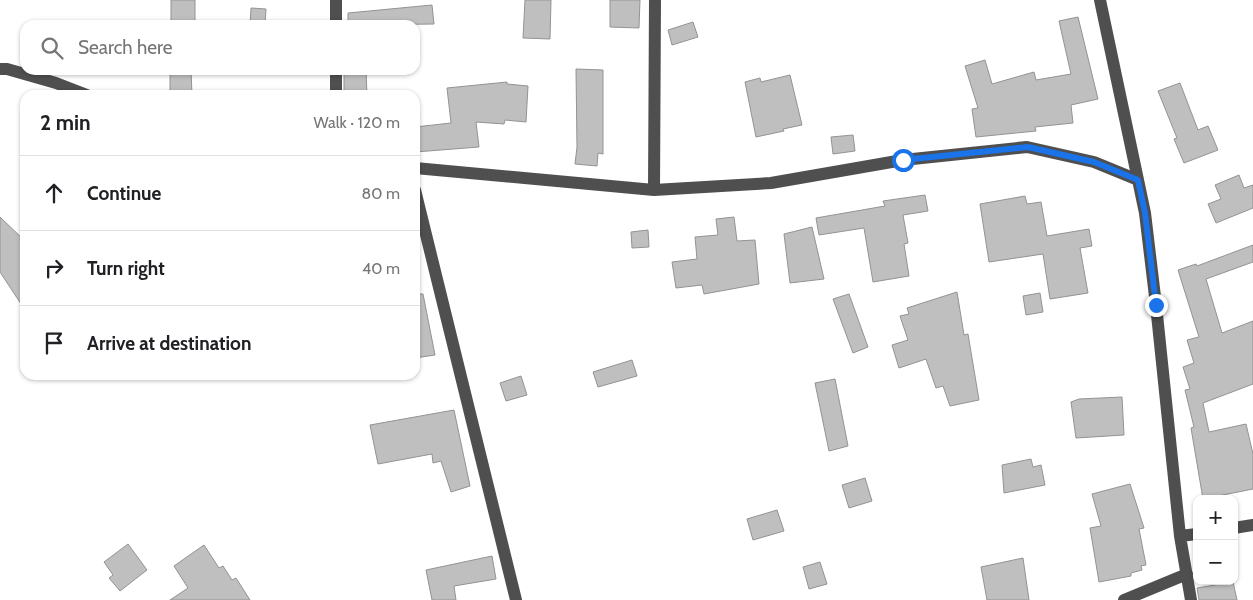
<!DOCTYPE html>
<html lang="en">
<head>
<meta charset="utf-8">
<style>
  body { margin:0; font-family:Cabin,sans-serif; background:#f2f2f2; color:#202124 }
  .controls { position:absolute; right:15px; bottom:15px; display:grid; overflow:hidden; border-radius:10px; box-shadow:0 1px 4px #0004 }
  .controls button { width:45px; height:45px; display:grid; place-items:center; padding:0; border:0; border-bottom:1px solid #e0e0e0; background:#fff; color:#202124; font:25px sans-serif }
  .stop { position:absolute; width:15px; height:15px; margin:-11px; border:4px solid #1a73e8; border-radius:50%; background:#fff }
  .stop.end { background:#1a73e8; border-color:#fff; box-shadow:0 1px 5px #0008 }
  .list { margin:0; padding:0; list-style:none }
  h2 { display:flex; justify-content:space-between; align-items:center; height:65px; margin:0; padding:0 20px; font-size:21px }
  h2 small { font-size:16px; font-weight:400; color:#757577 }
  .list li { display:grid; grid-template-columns:32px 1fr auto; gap:15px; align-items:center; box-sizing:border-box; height:75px; padding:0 20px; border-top:1px solid #e0e0e0 }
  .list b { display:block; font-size:19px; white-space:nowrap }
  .list em { font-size:16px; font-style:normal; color:#757577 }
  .icon { flex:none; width:28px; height:28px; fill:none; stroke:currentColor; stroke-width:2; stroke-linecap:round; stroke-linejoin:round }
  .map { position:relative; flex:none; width:1253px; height:600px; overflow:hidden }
  .search { position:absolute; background:#fff; box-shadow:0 1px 4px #0004; left:20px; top:20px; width:400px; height:55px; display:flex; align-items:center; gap:12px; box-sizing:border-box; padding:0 18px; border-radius:15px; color:#757577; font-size:19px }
  .panel { position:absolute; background:#fff; box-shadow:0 1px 4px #0004; left:20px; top:90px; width:400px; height:290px; border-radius:15px }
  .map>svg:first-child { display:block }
  .building { fill:#bfbfbf; stroke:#939393 }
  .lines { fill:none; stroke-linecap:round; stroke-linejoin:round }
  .minor { stroke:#4f4f4f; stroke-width:12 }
  .route { stroke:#1a73e8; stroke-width:6 }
</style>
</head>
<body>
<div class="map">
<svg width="1253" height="600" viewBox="0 0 1253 600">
  <rect width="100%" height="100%" fill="#fff"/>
  <!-- building -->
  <path class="building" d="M171,0H195V25H171Z
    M525,0H551L550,39L523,38Z
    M610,0H640L639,28L610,27Z
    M432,5L434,24L348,25V13Z
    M251,8L266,9L265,25H250Z
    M1078,17L1098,99L1071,105L1073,123L1035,127L1036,131L976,137L972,109L978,108L965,66L985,60L992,84L1034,72L1036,80L1071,74L1059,21Z
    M693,22L698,37L672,45L668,30Z
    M576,69L603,70V154L598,153L597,166L575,164L577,147Z
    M170,70H191L192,95H170Z
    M344,70H366L367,95H344Z
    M790,75L802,125L783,129L784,131L756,137L745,82L760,78L761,82Z
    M507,82V84L528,86L526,122L505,120L504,124L476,122L479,147L415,152V127L451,123L447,88Z
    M1180,83L1198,130L1208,126L1218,150L1184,163L1174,139L1177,138L1158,91Z
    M853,135L855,151L833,154L831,137Z
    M1239,175L1244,188L1253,185V208L1216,223L1208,204L1221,199L1215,185Z
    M925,195L928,211L903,215L908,243L904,244L909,276L873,282L864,228L819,235L816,218L885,206L883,201Z
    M1025,196L1027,204L1041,202L1047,236L1089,229L1092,246L1080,248L1088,293L1050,299L1043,254L989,262L980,204Z
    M0,217L25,241V310L0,272Z
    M734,217L737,241L755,240L759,284L704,294L702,285L676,288L672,262L697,259L695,237L718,235L716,219Z
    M812,227L824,279L790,283L784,234Z
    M648,230L649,247L632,248L631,232Z
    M1253,245V262L1206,279L1222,333L1253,321V384L1203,403L1209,432L1246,424L1253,454V489L1203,499L1191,428L1194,427L1185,390L1190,389L1183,367L1194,363L1187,340L1199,337L1178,270L1196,264L1197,266Z
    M957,292L964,335L968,334L979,400L950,406L943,386L936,388L926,359L899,368L892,345L908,340L900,316L909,314L907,308Z
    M1040,293L1043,312L1026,315L1023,296Z
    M415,294H423L435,355L415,358Z
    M849,294L868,347L853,353L833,299Z
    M632,360L637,376L598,387L593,372Z
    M521,376L527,395L506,401L500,383Z
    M835,379L848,446L829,451L815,383Z
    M1122,397L1124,435L1076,438L1071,402L1079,399Z
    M454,410L470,486L451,492L441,461L433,463L432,454L378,464L370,425Z
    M1031,459L1033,467L1041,465L1045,485L1004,493L1002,465Z
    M865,478L872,501L849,508L842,485Z
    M1130,484L1144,528L1139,529L1146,565L1141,566L1142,570L1131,573V576L1099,582L1090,528L1101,526L1092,494Z
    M777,510L784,531L753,540L747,519Z
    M128,544L147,570L120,591L109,578L113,575L104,562Z
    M204,545L219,568L223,566L232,580L236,578L250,600H170L188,588L174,566Z
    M492,556L496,579L454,586L456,600H432L426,570Z
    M1023,558L1029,600H987L981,567Z
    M820,562L827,584L809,589L803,567Z
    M1233,582L1237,600H1199L1197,588Z"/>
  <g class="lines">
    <!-- minor -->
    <path class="minor" d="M336,0V25
      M1100,0L1145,213L1156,305L1180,536L1191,600
      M0,69H7L56,83L87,95
      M336,70V95
      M415,168L654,190L771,183L903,160L1027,147L1094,162L1138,180
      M415,190L516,600
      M654,190L655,0
      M1234,528L1253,525
      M1180,536L1197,534
      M1124,600L1187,574"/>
  </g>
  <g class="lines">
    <!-- route -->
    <path class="route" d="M903,160L1028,147L1094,162L1138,180L1145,213L1156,305"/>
  </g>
</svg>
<div class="controls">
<button>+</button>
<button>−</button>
</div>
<div class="stop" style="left:903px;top:160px"></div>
<div class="stop end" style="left:1156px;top:305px"></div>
<div class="search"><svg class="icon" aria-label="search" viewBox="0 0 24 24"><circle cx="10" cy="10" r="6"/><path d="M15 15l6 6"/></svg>Search here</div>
<section class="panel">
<h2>2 min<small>Walk · 120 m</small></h2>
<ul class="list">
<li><svg class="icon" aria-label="ahead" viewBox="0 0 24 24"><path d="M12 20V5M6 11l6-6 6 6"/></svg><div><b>Continue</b></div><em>80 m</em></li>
<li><svg class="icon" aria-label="right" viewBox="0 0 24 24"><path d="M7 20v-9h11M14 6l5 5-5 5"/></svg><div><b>Turn right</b></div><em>40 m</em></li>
<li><svg class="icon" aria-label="arrive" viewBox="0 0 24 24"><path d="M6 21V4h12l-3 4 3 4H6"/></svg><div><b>Arrive at destination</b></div></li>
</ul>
</section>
</div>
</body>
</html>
